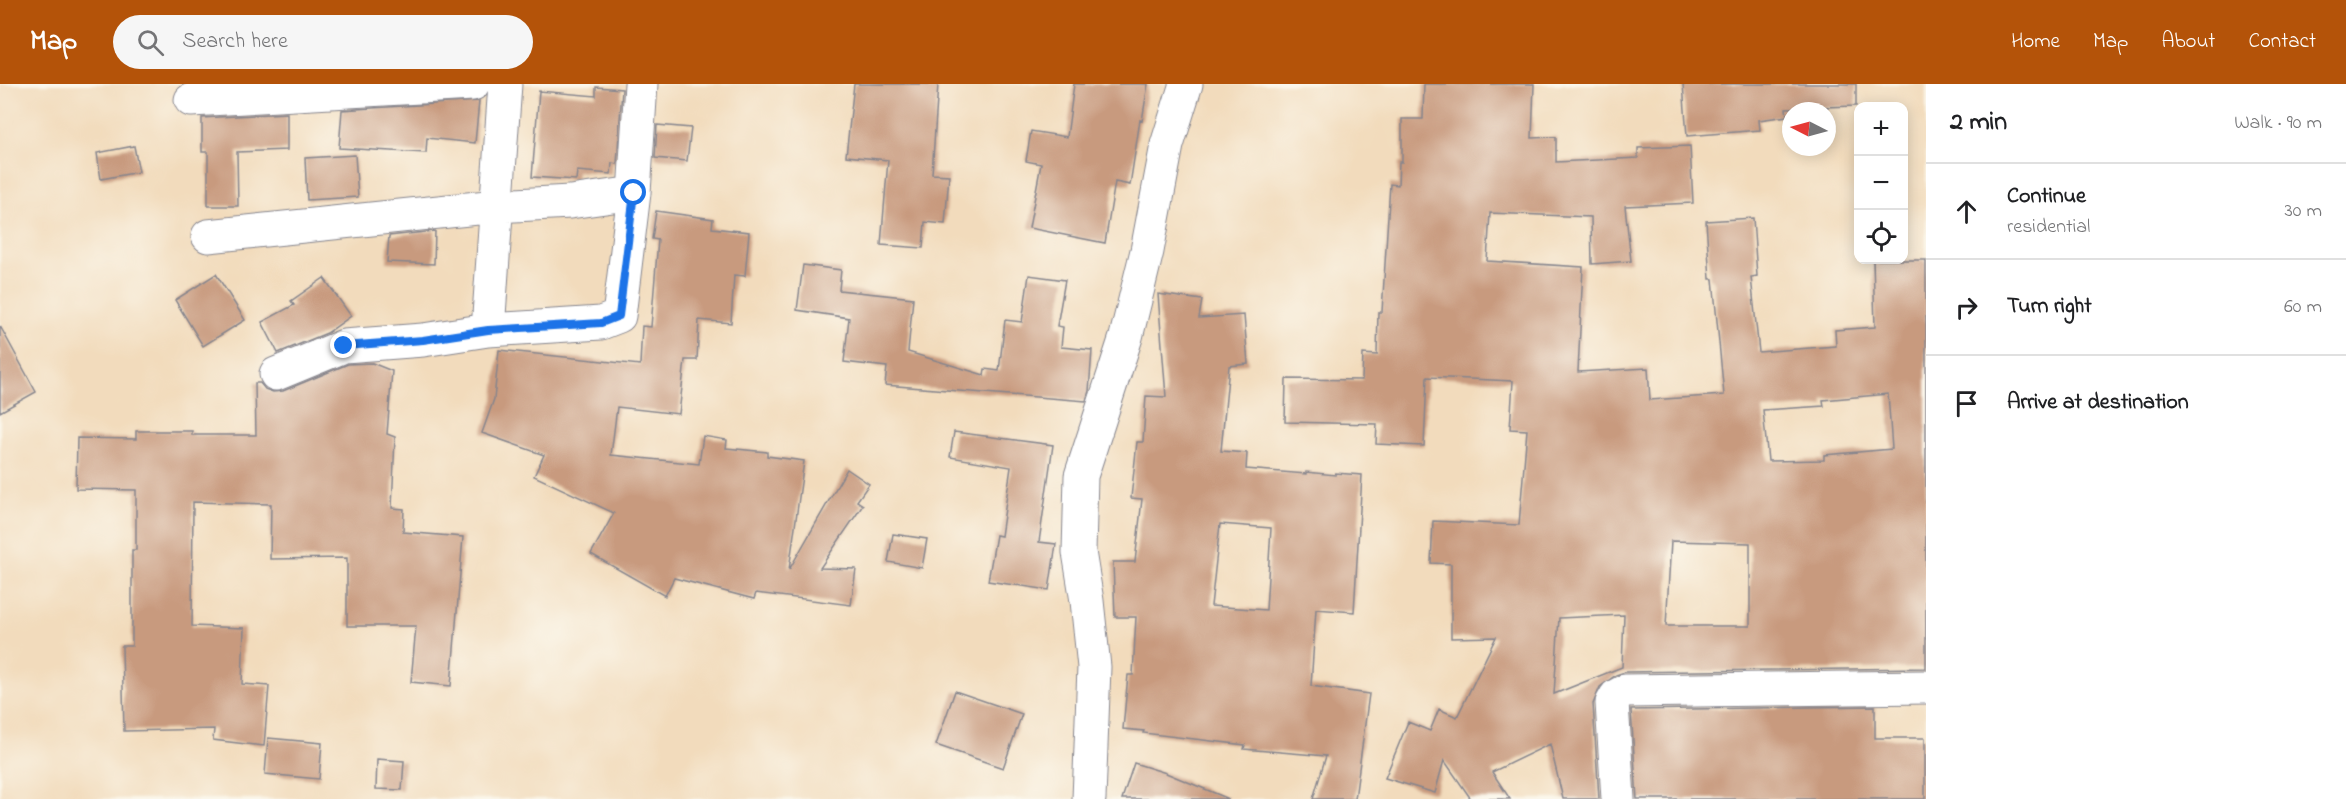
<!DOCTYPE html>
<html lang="en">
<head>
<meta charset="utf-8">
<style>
  body { margin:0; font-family:"Indie Flower",sans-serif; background:#f6f6f6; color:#202124 }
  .controls { position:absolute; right:18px; top:18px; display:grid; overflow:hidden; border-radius:12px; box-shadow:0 3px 15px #0003 }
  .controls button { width:54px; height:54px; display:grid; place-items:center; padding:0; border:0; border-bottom:2px solid #e0e0e0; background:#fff; color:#202124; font:30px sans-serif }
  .compass { position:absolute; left:1782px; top:18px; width:54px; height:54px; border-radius:50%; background:#fff; box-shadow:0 3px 15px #0003; rotate:276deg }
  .stop { position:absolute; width:18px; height:18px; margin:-14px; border:4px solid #1a73e8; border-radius:50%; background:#fff }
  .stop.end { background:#1a73e8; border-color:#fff; box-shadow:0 2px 6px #0008 }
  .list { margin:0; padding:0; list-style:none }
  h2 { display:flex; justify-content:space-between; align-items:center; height:78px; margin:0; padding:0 24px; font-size:26px }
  h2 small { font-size:20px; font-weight:400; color:#757577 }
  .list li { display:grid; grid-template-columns:39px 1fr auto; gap:18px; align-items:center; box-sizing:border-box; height:96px; padding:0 24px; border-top:2px solid #e0e0e0 }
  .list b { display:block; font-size:22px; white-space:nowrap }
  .list p { margin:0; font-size:20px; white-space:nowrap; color:#757577 }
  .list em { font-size:20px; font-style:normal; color:#757577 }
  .icon { flex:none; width:33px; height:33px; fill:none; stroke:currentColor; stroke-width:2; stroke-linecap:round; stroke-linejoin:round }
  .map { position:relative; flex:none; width:1926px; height:715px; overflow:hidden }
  header { display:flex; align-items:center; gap:36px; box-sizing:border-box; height:84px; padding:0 30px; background:#b45309; color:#fff }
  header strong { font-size:28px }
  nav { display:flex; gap:33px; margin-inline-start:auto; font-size:21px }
  .search { width:420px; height:54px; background:#f6f6f6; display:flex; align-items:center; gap:15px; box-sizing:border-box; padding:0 21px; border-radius:33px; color:#757577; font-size:22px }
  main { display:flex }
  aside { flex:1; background:#fff }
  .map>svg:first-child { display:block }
  .building { fill:#c89a7e; fill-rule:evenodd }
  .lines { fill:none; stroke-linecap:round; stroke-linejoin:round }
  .minor-casing { stroke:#86858d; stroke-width:35 }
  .minor { stroke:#fff; stroke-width:33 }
  .route { stroke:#1a73e8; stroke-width:8 }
</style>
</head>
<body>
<header>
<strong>Map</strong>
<div class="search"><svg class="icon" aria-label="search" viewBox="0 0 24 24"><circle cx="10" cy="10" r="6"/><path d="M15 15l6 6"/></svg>Search here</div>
<nav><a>Home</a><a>Map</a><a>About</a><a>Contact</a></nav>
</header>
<main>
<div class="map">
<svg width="1926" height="715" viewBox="0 0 1926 715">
  <rect width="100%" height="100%" fill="#fbf7ec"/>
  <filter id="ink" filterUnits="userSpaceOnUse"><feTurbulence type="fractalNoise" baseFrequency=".0167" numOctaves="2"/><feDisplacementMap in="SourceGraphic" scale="12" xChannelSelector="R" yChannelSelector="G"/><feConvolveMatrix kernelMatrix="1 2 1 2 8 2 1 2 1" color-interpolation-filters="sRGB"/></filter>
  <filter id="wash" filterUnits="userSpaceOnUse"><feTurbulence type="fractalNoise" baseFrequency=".008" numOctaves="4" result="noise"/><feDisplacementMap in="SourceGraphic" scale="24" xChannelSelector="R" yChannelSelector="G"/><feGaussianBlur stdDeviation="1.35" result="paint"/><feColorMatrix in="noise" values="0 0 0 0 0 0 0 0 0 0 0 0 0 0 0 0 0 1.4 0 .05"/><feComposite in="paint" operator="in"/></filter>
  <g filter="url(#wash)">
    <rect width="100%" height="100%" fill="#f2dbbc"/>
    <g id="blocks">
      <!-- building -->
      <path class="building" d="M854,0H938L932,90L949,91L945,140L925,138L923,164L881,161L888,76L846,72Z
        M1074,0H1148L1142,37L1140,36L1130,101L1115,98L1105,159L1029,144L1041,80L1026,77L1031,47L1067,53Z
        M1424,0H1534L1532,54L1556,53V78L1638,74V64L1690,62L1693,119L1625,122L1631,177L1592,180L1591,133L1490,129L1487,177L1583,183L1578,288L1648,284L1650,316L1724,311L1713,195H1710L1706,137L1753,134L1757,192L1751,193L1759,268L1836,262L1835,246L1875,243L1873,176H1926V584L1625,588L1616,591L1600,603L1593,620L1599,715H1563L1550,660L1492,688L1510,715H1471L1444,676L1435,709L1385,694L1408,638L1430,647L1439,625L1457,633L1496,553L1451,554V480L1431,479L1433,437L1519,441L1527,346L1510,345L1513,297L1427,293L1424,362L1376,360L1377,340L1285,338L1286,295L1362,296L1363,270L1377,271L1378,228H1382L1390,100L1398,101L1399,78H1402V35H1423ZM1888,310L1892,365L1824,371V376L1768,377L1763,326L1824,322L1823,316ZM1671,457L1750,459V542H1666ZM1624,531L1622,583L1554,610L1559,534Z
        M1683,0H1856V22L1786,24L1787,32L1759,36L1760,46L1687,52Z
        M596,3L622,5L617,80L612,79L611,90L577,87L576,96L532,93L539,7L596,12Z
        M479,17L475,59L427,54L426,69L339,64L342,26Z
        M287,29V66L237,68L238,122H208V68H202V34Z
        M657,41L691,44L687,77L655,74Z
        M134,62L139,88L101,95L97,69Z
        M355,71L358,113L307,116L305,74Z
        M656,127L713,135L712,144L749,148L745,192L734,191L731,239L699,236L697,276H685L679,330L617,323L611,371L699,380L703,352L727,356L726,364L767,368V372L804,377L789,486L847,385L869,400L857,417L863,421L820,484L856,485L851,521L756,509L754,515L674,494L665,512L591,470L614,429L534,392L544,371L482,349L494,315L499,266L640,281L642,242L651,243L658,156L652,155Z
        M435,147L434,180L387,178L389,152Z
        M803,181L841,186L839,206L913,214L908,268L984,291L985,285L999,287L1005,236L1022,238L1029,191L1065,196L1057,242L1063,243L1061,263L1092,266L1089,307L1086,317L885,301L887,283L844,278L849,234L797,226Z
        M216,190L245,236L203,262L175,216Z
        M324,194L351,232L327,249L278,269L262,238L294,221L291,217Z
        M1158,210L1202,216L1199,234L1244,231L1248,280L1229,282L1221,367L1247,369L1246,385L1306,390V388L1335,391V389L1362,391L1354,528L1316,525L1311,602L1369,610L1355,715H1313L1326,672L1244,665L1245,661L1143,649L1144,647L1123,645L1128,591H1133L1136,533H1115L1113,478H1135L1142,415L1131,414L1137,358H1143L1146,312L1166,313ZM1220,440L1271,444L1266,526L1211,522Z
        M0,242L36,308L0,328Z
        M372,279L392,287L387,350L395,353L392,424L404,425L403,448L463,453L451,602L411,598L416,542H347V474L270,475L271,420L193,418L192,542L244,544L242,600L269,602L264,662L213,656L214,645L124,647L122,562H132V466H136V406L76,405L77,354L136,355V347H192V351H256L255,299H260L265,305L273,308L283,307L348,280Z
        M954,348L1053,361L1039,458L1056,460L1049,506L988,497L996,451L1001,452L1011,383L950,373Z
        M893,450L927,455L922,484L888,478Z
        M955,607L1022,630L1003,684L936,661Z
        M1875,622V654H1925V715H1637L1631,626Z
        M268,654L322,659L319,695L265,690Z
        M377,675L404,677L402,706L376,705Z
        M1134,679L1166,689L1229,715H1122Z"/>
    </g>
  </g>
  <g filter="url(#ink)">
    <use href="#blocks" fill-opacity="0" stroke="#86858d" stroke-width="1.5"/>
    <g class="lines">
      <!-- minor casing -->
      <g class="minor-casing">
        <path id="minor" d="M191,16L473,0
          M208,152L497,122L570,118L634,109
          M488,246L505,0
          M276,290L344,262L423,256L488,246L601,239L619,232L634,109L641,0
          M1089,715L1094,583L1087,517L1079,468L1081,392L1126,253L1147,167L1167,61L1186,0
          M1618,715L1612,619L1616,612L1625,607L1926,603"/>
      </g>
      <!-- minor -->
      <use href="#minor" class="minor"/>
    </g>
  </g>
  <g class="lines" filter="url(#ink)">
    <!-- route -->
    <path class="route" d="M344,262L423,256L488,246L601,239L619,232L634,109"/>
  </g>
</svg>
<div class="controls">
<button>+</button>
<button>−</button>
<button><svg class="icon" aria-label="locate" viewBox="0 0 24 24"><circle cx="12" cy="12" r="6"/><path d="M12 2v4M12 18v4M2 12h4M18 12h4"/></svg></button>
</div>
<svg class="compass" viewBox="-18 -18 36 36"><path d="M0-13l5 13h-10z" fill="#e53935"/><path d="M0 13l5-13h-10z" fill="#757577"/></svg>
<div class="stop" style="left:634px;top:109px"></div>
<div class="stop end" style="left:344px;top:262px"></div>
</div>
<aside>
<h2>2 min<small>Walk · 90 m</small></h2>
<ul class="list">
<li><svg class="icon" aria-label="ahead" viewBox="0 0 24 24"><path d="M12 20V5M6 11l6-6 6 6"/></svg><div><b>Continue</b><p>residential</p></div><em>30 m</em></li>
<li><svg class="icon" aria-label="right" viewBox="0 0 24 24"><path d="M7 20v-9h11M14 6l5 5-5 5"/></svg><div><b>Turn right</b></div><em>60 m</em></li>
<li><svg class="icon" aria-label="arrive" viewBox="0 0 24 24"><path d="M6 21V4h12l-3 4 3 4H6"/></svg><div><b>Arrive at destination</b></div></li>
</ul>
</aside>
</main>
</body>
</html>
